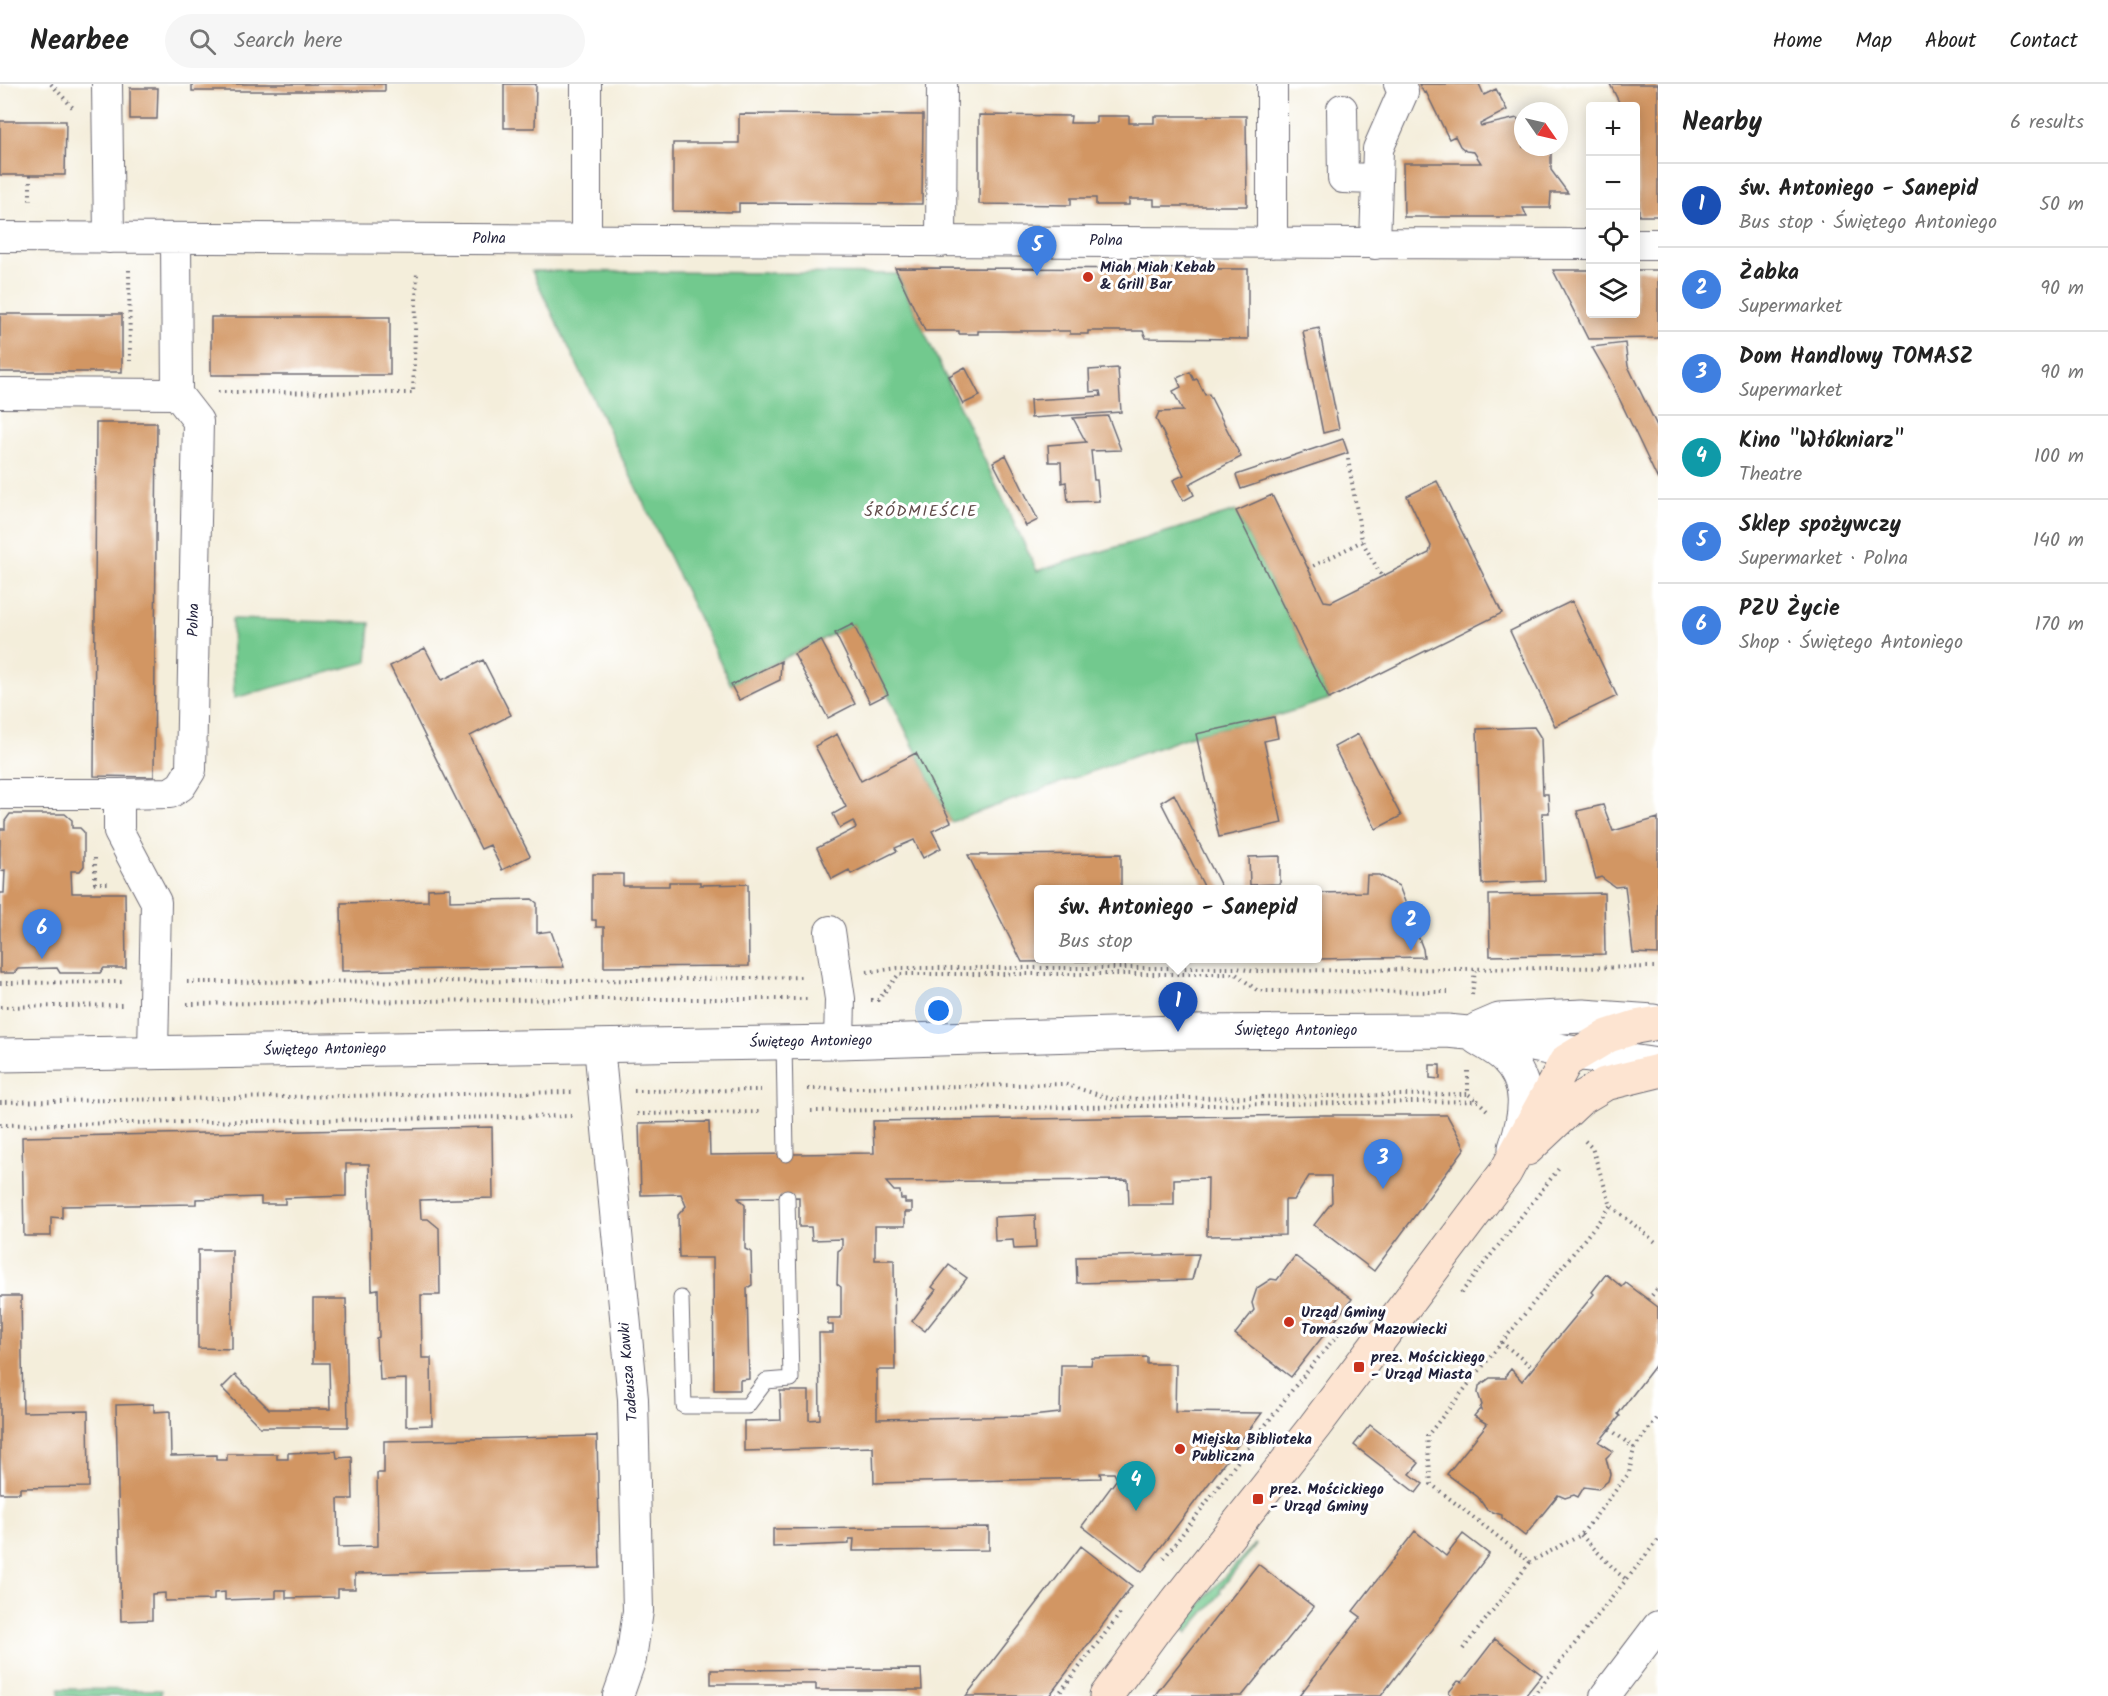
<!DOCTYPE html>
<html lang="en">
<head>
<meta charset="utf-8">
<style>
  body { margin:0; font-family:Kalam,sans-serif; background:#f6f6f6; color:#222 }
  .controls { position:absolute; right:18px; top:18px; display:grid; overflow:hidden; border-radius:6px; box-shadow:0 3px 15px #0003 }
  .controls button { width:54px; height:54px; display:grid; place-items:center; padding:0; border:0; border-bottom:2px solid #e0e0e0; background:#fff; color:#222; font:30px sans-serif }
  .compass { position:absolute; left:1514px; top:18px; width:54px; height:54px; border-radius:50%; background:#fff; box-shadow:0 3px 15px #0003; rotate:124deg }
  .you { position:absolute; left:939px; top:927px; width:21px; height:21px; margin:-15px; border:4px solid #fff; border-radius:50%; background:#1a73e8; box-shadow:0 0 0 9px #1a73e833 }
  .badge { display:grid; place-items:center; width:39px; height:39px; border-radius:50%; background:#0b8043; color:#fff; font-size:20px; font-weight:700 }
  .pin { position:absolute; translate:-50% -50px; filter:drop-shadow(0 2px 3px #0008) }
  .pin::after { content:''; position:absolute; top:32px; width:21px; height:18px; background:inherit; clip-path:polygon(0 0,100% 0,50% 100%) }
  .popup { position:absolute; left:1034px; top:801px; width:288px; height:78px; box-sizing:border-box; display:grid; place-content:center; border-radius:6px; background:#fff; filter:drop-shadow(0 2px 4px #0005); font-size:20px; white-space:nowrap; color:#767676 }
  .popup b { font-size:22px; color:#222 }
  .popup::after { content:''; position:absolute; left:50%; top:100%; margin-left:-12px; border:12px solid transparent; border-top-color:#fff }
  .list { margin:0; padding:0; list-style:none }
  h2 { display:flex; justify-content:space-between; align-items:center; height:78px; margin:0; padding:0 24px; font-size:26px }
  h2 small { font-size:20px; font-weight:400; color:#767676 }
  .list li { display:grid; grid-template-columns:39px 1fr auto; gap:18px; align-items:center; box-sizing:border-box; height:84px; padding:0 24px; border-top:2px solid #e0e0e0 }
  .list b { display:block; font-size:22px; white-space:nowrap }
  .list p { margin:0; font-size:20px; white-space:nowrap; color:#767676 }
  .list em { font-size:20px; font-style:normal; color:#767676 }
  .icon { flex:none; width:33px; height:33px; fill:none; stroke:currentColor; stroke-width:2; stroke-linecap:round; stroke-linejoin:round }
  .map { position:relative; flex:none; width:1658px; height:1612px; overflow:hidden }
  header { display:flex; align-items:center; gap:36px; box-sizing:border-box; height:84px; padding:0 30px; background:#fff; border-bottom:2px solid #e0e0e0 }
  header strong { font-size:28px }
  nav { display:flex; gap:33px; margin-inline-start:auto; font-size:21px }
  .search { width:420px; height:54px; background:#f6f6f6; display:flex; align-items:center; gap:15px; box-sizing:border-box; padding:0 21px; border-radius:33px; color:#767676; font-size:22px }
  main { display:flex }
  aside { flex:1; background:#fff }
  .map>svg:first-child { display:block }
  .green { fill:#72c98e; stroke:#4a7664; stroke-width:1.5 }
  .building { fill:#d29664 }
  .lines { fill:none; stroke-linecap:round; stroke-linejoin:round }
  .service-casing { stroke:#6c6973; stroke-width:17 }
  .minor-casing { stroke:#6c6973; stroke-width:32 }
  .tertiary-casing { stroke:#6c6973; stroke-width:35 }
  .secondary-casing { stroke:#6c6973; stroke-width:35 }
  .path { stroke:#6c6973; stroke-width:4; stroke-dasharray:1.5 4.5; stroke-linecap:butt }
  .service { stroke:#fff; stroke-width:15 }
  .minor { stroke:#fff; stroke-width:30 }
  .tertiary { stroke:#fff; stroke-width:33 }
  .secondary { stroke:#fde4d1; stroke-width:33 }
  .poi-dot { fill:#c8321e; stroke:#fff; stroke-width:2 }
  .labels { text-anchor:middle; dominant-baseline:central; stroke-width:6; stroke-linejoin:round; paint-order:stroke }
  .street-label { font-size:15px; fill:#22223b; stroke:#fff }
  .poi-label { font-size:15px; font-weight:bold; fill:#22223b; stroke:#fff; text-anchor:start }
  .neighbourhood-label { font-size:16px; letter-spacing:1.5px; fill:#604b49; stroke:#fff }
</style>
</head>
<body>
<header>
<strong>Nearbee</strong>
<div class="search"><svg class="icon" aria-label="search" viewBox="0 0 24 24"><circle cx="10" cy="10" r="6"/><path d="M15 15l6 6"/></svg>Search here</div>
<nav><a>Home</a><a>Map</a><a>About</a><a>Contact</a></nav>
</header>
<main>
<div class="map">
<svg width="1658" height="1612" viewBox="0 0 1658 1612">
  <rect width="100%" height="100%" fill="#fff"/>
  <filter id="ink" filterUnits="userSpaceOnUse"><feTurbulence type="fractalNoise" baseFrequency=".0167" numOctaves="2"/><feDisplacementMap in="SourceGraphic" scale="12" xChannelSelector="R" yChannelSelector="G"/><feConvolveMatrix kernelMatrix="1 2 1 2 8 2 1 2 1" color-interpolation-filters="sRGB"/></filter>
  <filter id="wash" filterUnits="userSpaceOnUse"><feTurbulence type="fractalNoise" baseFrequency=".008" numOctaves="4" result="noise"/><feDisplacementMap in="SourceGraphic" scale="24" xChannelSelector="R" yChannelSelector="G"/><feGaussianBlur stdDeviation="1.35" result="paint"/><feColorMatrix in="noise" values="0 0 0 0 0 0 0 0 0 0 0 0 0 0 0 0 0 1.4 0 .05"/><feComposite in="paint" operator="in"/></filter>
  <g filter="url(#wash)">
    <rect width="100%" height="100%" fill="#f4eedb"/>
    <!-- green -->
    <path class="green" d="M532,187L897,190L1037,487L1236,427L1329,615L1274,633L1196,650L951,738L853,540L731,601Z
      M232,535L370,539L367,578L234,614Z
      M1255,1460L1256,1461L1220,1506L1221,1509L1187,1549L1182,1544L1210,1508Z
      M59,1605L161,1606V1612H59Z"/>
    <g id="blocks">
      <!-- building -->
      <path class="building" d="M192,0H385V7H192Z
        M504,0H536L535,44H504Z
        M1419,0H1479L1484,11L1496,5L1507,26L1480,40L1481,42L1517,34L1523,42V63H1551V86L1568,109H1551L1550,124H1523L1527,133H1404L1403,79H1481L1474,68L1466,67L1460,62L1455,52L1449,55L1426,8L1424,9Z
        M1610,0H1658V132H1639L1636,22H1621Z
        M130,4H158L157,35H130Z
        M739,30L923,31L922,120L739,119V128L673,127V59H739Z
        M979,31L1071,32L1070,39H1096V32H1129V39H1154V32H1246L1247,122H1154V115H1129V121H1096V114H1071V121L979,120Z
        M0,37H66L65,91H0Z
        M895,184L1248,185V255L1146,254L1143,247H1088V250H1070V247H978V250H959V247H925Z
        M1553,186H1590V230H1636V186H1658V254L1588,255Z
        M0,230H122V288H0Z
        M211,233H390V291H211Z
        M1319,244L1339,345L1323,349L1303,247Z
        M1625,259L1628,282L1658,344V396L1608,291L1592,263Z
        M965,283L980,312L963,320L949,292Z
        M1118,284L1121,328L1031,334L1030,316L1101,312L1100,307L1090,308L1089,286Z
        M1190,288L1194,296L1197,295L1205,311L1209,310L1241,373L1189,400L1194,411L1183,417L1173,396L1184,391L1156,335L1159,328L1183,327L1173,307L1181,303L1177,294Z
        M1108,332L1121,366L1091,367L1094,396H1097L1099,417L1068,418L1066,398L1062,399L1061,378H1049L1048,361L1086,358L1073,334Z
        M96,339H157L154,693L94,692Z
        M1343,355L1348,369L1241,405L1236,391Z
        M1006,371L1038,436L1026,442L993,378Z
        M1437,397L1502,529L1329,615L1236,427L1272,411L1324,517L1331,518L1429,469L1431,462L1407,412Z
        M1572,517L1617,612L1555,642L1510,547Z
        M853,540L888,610L870,619L835,549Z
        M821,556L855,620L828,634L794,570Z
        M425,564L442,596L483,576L511,631L470,652L530,772L502,786L490,761L481,765L390,582Z
        M781,577L780,596L739,616L731,601Z
        M1274,633L1278,654L1264,657L1282,739L1219,753L1196,650Z
        M1534,643L1541,654L1543,710H1548L1549,729H1542L1545,797L1482,800L1477,645Z
        M837,650L861,697L916,669L951,738L932,747L941,764L923,774L914,756L895,764L897,767L851,790L849,786L832,795L817,764L856,744L853,737L840,744L833,730L846,723L815,662Z
        M1358,650L1401,732L1376,745L1334,663Z
        M1174,710L1223,806H1206L1161,718Z
        M1603,721L1613,747L1658,734V870L1633,869L1625,802L1615,803L1601,793L1596,795L1577,727Z
        M10,730H65L72,736V744H80L84,748V782L80,787H71L72,809H125L126,884H104L100,889H60L57,884L18,885L14,889H0V809H4L5,786L0,787V745H5V737Z
        M1121,770V806H1038V874H1094V877L1022,878L968,771Z
        M1280,772V800L1250,801L1249,773Z
        M592,790H623V802H669V798H700V801L748,800L749,882L604,883V843H596V836H592Z
        M1367,791H1379L1399,802L1423,865L1424,873L1318,875V809L1366,808Z
        M450,804V817L532,815L537,819V849L551,847L564,883L342,887L341,819L428,817V805Z
        M1604,809L1605,870L1490,872L1489,811Z
        M1430,981H1440V995L1430,994Z
        M1315,1031H1447L1465,1064L1374,1187L1314,1141L1332,1118L1331,1092H1309L1294,1116H1285V1151L1207,1152L1208,1094L1174,1095V1121H1129L1128,1096L886,1098L894,1107H900L901,1115H905V1119H912V1128H905V1142H875V1176H894L895,1286H877V1335L1031,1332L1060,1329L1061,1281H1091L1092,1274L1147,1273V1280H1176L1175,1328L1262,1329L1142,1488L1082,1442L1117,1395L1114,1389H1100L1101,1394L874,1399L873,1363L744,1367V1337L781,1336L780,1307H809V1336L820,1335L819,1249H833V1241H828V1234H841V1203L837,1200L838,1167L842,1164V1155L812,1156L811,1143H799V1113L738,1114L745,1121V1165L751,1168L752,1201L747,1204L749,1295L740,1296V1306H714L713,1174H679L678,1131L686,1122L681,1110L641,1111L639,1039L709,1038L710,1071L874,1069L873,1037Z
        M492,1043L493,1114L420,1116L421,1135H428L439,1144L440,1211H421L422,1274H431L432,1341L406,1342V1295L380,1296L379,1276H377L376,1254L379,1253L378,1205L372,1206L369,1080H346V1112L285,1114V1120H261V1113L196,1115V1120L62,1122V1134L51,1133V1152H24L22,1053Z
        M1035,1131L1036,1164L1014,1165L1013,1156L995,1157L994,1133Z
        M198,1166H232V1265L198,1264Z
        M1199,1170L1192,1196L1077,1199L1076,1173Z
        M1295,1172L1352,1215L1291,1293L1235,1250L1254,1226L1252,1219L1257,1204L1271,1195L1277,1196Z
        M949,1181L967,1194L925,1247L912,1237L936,1206L932,1203Z
        M1606,1190L1622,1203L1626,1199L1658,1223V1278L1618,1330L1620,1332L1599,1358L1613,1367L1606,1374L1610,1390L1608,1397L1598,1405L1584,1403L1578,1413L1574,1411L1565,1414L1558,1411L1525,1452L1502,1434V1431L1487,1426L1478,1413L1447,1390L1487,1340L1474,1332L1479,1326H1481L1480,1324L1482,1321L1478,1309L1479,1302L1490,1294H1506V1291L1511,1285L1522,1297L1594,1210L1592,1208Z
        M0,1212H21L23,1328L88,1327L89,1403L20,1404V1409H0Z
        M313,1215H346L348,1343H260L222,1304L235,1291L269,1325H330L329,1279H313Z
        M154,1320V1328L170,1327L171,1372L216,1371V1376H227V1370H277V1375H288V1369L336,1367L337,1374L352,1373L353,1415H338L339,1463L378,1462L377,1389H384V1357L597,1352L600,1484L355,1490V1505H338V1513L286,1514V1506H276V1514L225,1516V1508L214,1509V1516L165,1517V1509L152,1510V1536L121,1537L116,1321Z
        M1370,1341L1419,1379L1410,1390L1423,1400L1416,1409L1354,1361Z
        M989,1443V1466L853,1467L854,1455H849V1460L773,1463V1445Z
        M1415,1447L1446,1472L1463,1450L1489,1470L1381,1612H1299L1361,1533L1353,1527Z
        M1081,1462L1132,1502L1049,1612H966Z
        M1258,1480L1314,1523L1242,1612H1154Z
        M1495,1555L1542,1591L1525,1612H1451L1449,1608L1458,1597L1462,1598Z
        M921,1585L922,1606H816V1600H711V1586Z"/>
    </g>
  </g>
  <g filter="url(#ink)">
    <use href="#blocks" fill-opacity="0" stroke="#6c6973" stroke-width="1.5"/>
    <g class="lines">
      <!-- service casing -->
      <g class="service-casing">
        <path id="service" d="M784,959L786,1070
          M681,1214L684,1322H747L766,1297L791,1295L787,1113"/>
      </g>
      <!-- minor casing -->
      <g class="minor-casing">
        <path id="minor" d="M107,0L109,154
          M1342,25L1343,94L1376,95
          M0,153L1590,160
          M586,155V0
          M941,158L942,0
          M1272,159V0
          M1375,160L1378,65L1403,8L1399,0
          M1636,160H1658
          M0,309L177,310L176,155
          M0,710H119V748L156,818L153,969
          M119,710L170,709L181,702L191,686L198,337L177,310
          M830,847L840,915L839,958
          M599,962L633,1315L638,1527L631,1575L618,1612
          M1605,1612L1658,1542"/>
      </g>
      <!-- tertiary casing -->
      <g class="tertiary-casing">
        <path id="tertiary" d="M1478,945L1499,936L1583,932L1653,937
          M1477,954C1486,960 1497,965 1505,973C1532,999 1526,1031 1515,1064
          M0,971L839,958L1178,948L1447,947L1468,949L1575,969L1658,981"/>
      </g>
      <!-- secondary casing -->
      <g class="secondary-casing">
        <path id="secondary" d="M1527,1065L1580,1015L1605,1000L1658,987
          M1106,1612L1158,1541L1314,1343L1505,1089L1566,977L1608,952L1636,943L1658,939"/>
      </g>
      <!-- path -->
      <path class="path" d="M51,0L75,26
        M30,91V121
        M129,186L130,277
        M218,308L413,309L417,187
        M1348,375L1362,457L1382,493
        M1308,485L1362,457
        M95,774V799H110
        M867,888L898,884H1237L1252,887L1658,883
        M187,898L577,897L803,893
        M0,899L122,898
        M1472,911L1475,886
        M871,916H878L899,890H1236L1258,907L1448,908
        M187,920L577,915H809
        M0,923L122,921
        M1468,987V1010L1477,1016
        M808,1005L1064,1000L1112,1015L1468,1010
        M634,1007L761,1006
        M0,1018L572,1008
        M811,1027L1478,1017L1489,1028
        M637,1030L761,1028
        M0,1041L573,1032
        M1585,1057L1592,1064L1611,1122L1658,1160
        M1611,1122L1427,1352L1431,1400L1530,1478L1581,1451L1629,1389L1634,1364L1658,1333
        M1461,1209L1560,1083
        M1648,1216L1658,1204
        M1501,1258L1532,1283
        M1610,1345L1634,1364
        M1581,1451L1618,1489L1627,1496
        M1164,1474L1296,1301L1338,1250
        M1463,1565L1530,1478
        M1057,1612L1120,1530
        M1533,1612L1658,1456"/>
      <!-- service -->
      <use href="#service" class="service"/>
      <!-- minor -->
      <use href="#minor" class="minor"/>
      <!-- tertiary -->
      <use href="#tertiary" class="tertiary"/>
      <!-- secondary -->
      <use href="#secondary" class="secondary"/>
    </g>
  </g>
  <!-- markers -->
  <g class="poi-dot">
    <circle cx="1088" cy="193" r="6"/>
    <circle cx="1289" cy="1238" r="6"/>
    <rect x="1353" y="1277" width="12" height="12" rx="3"/>
    <circle cx="1180" cy="1365" r="6"/>
    <rect x="1252" y="1409" width="12" height="12" rx="3"/>
  </g>
  <g class="labels">
    <!-- street labels -->
    <g class="street-label">
      <text x="489" y="155">Polna</text>
      <text x="1106" y="157">Polna</text>
      <text transform="translate(194 536) rotate(-89)">Polna</text>
      <text x="1296" y="947">Świętego Antoniego</text>
      <text transform="translate(811 958) rotate(-1)">Świętego Antoniego</text>
      <text transform="translate(325 966) rotate(-1)">Świętego Antoniego</text>
      <text transform="translate(629 1288) rotate(-95)">Tadeusza Kawki</text>
    </g>
    <!-- poi labels -->
    <g class="poi-label">
      <text x="1100" y="184">Miah Miah Kebab<tspan x="1100" dy="17">&amp; Grill Bar</tspan></text>
      <text x="1301" y="1229">Urząd Gminy<tspan x="1301" dy="17">Tomaszów Mazowiecki</tspan></text>
      <text x="1371" y="1274">prez. Mościckiego<tspan x="1371" dy="17">- Urząd Miasta</tspan></text>
      <text x="1192" y="1356">Miejska Biblioteka<tspan x="1192" dy="17">Publiczna</tspan></text>
      <text x="1270" y="1406">prez. Mościckiego<tspan x="1270" dy="17">- Urząd Gminy</tspan></text>
    </g>
    <!-- neighbourhood labels -->
    <g class="neighbourhood-label">
      <text x="921" y="427">ŚRÓDMIEŚCIE</text>
    </g>
  </g>
</svg>
<div class="controls">
<button>+</button>
<button>−</button>
<button><svg class="icon" aria-label="locate" viewBox="0 0 24 24"><circle cx="12" cy="12" r="6"/><path d="M12 2v4M12 18v4M2 12h4M18 12h4"/></svg></button>
<button><svg class="icon" aria-label="layers" viewBox="0 0 24 24"><path d="M12 4l9 5-9 5-9-5zM3 14l9 5 9-5"/></svg></button>
</div>
<svg class="compass" viewBox="-18 -18 36 36"><path d="M0-13l5 13h-10z" fill="#e53935"/><path d="M0 13l5-13h-10z" fill="#767676"/></svg>
<div class="you"></div>
<div class="pin badge" style="left:1178px;top:948px;background:#1a4fb4">1</div>
<div class="popup"><b>św. Antoniego - Sanepid</b>Bus stop</div>
<div class="pin badge" style="left:1411px;top:867px;background:#3f7fe0">2</div>
<div class="pin badge" style="left:1383px;top:1105px;background:#3f7fe0">3</div>
<div class="pin badge" style="left:1136px;top:1427px;background:#0f9aa8">4</div>
<div class="pin badge" style="left:1037px;top:192px;background:#3f7fe0">5</div>
<div class="pin badge" style="left:42px;top:875px;background:#3f7fe0">6</div>
</div>
<aside>
<h2>Nearby<small>6 results</small></h2>
<ul class="list">
<li><span class="badge" style="background:#1a4fb4">1</span><div><b>św. Antoniego - Sanepid</b><p>Bus stop · Świętego Antoniego</p></div><em>50 m</em></li>
<li><span class="badge" style="background:#3f7fe0">2</span><div><b>Żabka</b><p>Supermarket</p></div><em>90 m</em></li>
<li><span class="badge" style="background:#3f7fe0">3</span><div><b>Dom Handlowy TOMASZ</b><p>Supermarket</p></div><em>90 m</em></li>
<li><span class="badge" style="background:#0f9aa8">4</span><div><b>Kino &quot;Włókniarz&quot;</b><p>Theatre</p></div><em>100 m</em></li>
<li><span class="badge" style="background:#3f7fe0">5</span><div><b>Sklep spożywczy</b><p>Supermarket · Polna</p></div><em>140 m</em></li>
<li><span class="badge" style="background:#3f7fe0">6</span><div><b>PZU Życie</b><p>Shop · Świętego Antoniego</p></div><em>170 m</em></li>
</ul>
</aside>
</main>
</body>
</html>
